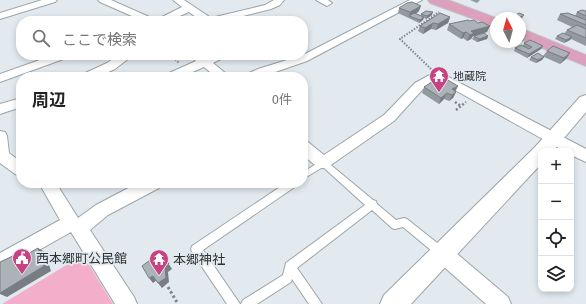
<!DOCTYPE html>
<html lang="ja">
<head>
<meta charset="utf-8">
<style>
  body { margin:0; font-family:"Fira Sans","Noto Sans JP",sans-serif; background:#f6f6f6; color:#222 }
  .controls { position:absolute; right:12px; bottom:12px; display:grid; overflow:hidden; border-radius:8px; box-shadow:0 2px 6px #0003 }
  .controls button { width:36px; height:36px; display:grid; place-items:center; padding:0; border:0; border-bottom:1px solid #e0e0e0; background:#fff; color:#222; font:20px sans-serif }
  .compass { position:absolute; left:490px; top:12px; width:36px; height:36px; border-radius:50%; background:#fff; box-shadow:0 2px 6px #0003; rotate:354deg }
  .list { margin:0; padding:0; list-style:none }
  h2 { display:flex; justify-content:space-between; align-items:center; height:52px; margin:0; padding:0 16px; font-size:17px }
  h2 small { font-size:13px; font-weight:400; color:#767676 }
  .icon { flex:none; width:22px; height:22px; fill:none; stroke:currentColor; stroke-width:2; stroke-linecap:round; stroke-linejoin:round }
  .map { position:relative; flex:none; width:586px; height:304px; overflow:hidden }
  .search { position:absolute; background:#fff; box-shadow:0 2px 6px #0003; left:16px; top:16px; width:292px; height:44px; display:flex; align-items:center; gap:10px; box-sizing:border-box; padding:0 14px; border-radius:16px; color:#767676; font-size:15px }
  .panel { position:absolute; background:#fff; box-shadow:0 2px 6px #0003; left:16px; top:72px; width:292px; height:116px; border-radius:16px }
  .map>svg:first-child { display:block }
  .green { fill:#f3afca }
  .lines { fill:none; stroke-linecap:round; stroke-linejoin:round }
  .service-casing { stroke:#9ca4a8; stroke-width:2 }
  .minor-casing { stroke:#9ca4a8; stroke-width:2 }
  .tertiary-casing { stroke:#9ca4a8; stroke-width:2 }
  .primary-casing { stroke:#c4c6c6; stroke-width:2 }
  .path-far2 { stroke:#7f8588; stroke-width:2; stroke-dasharray:1.5 1.5; stroke-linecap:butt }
  .path-far1 { stroke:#7f8588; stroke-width:2.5; stroke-dasharray:2 2; stroke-linecap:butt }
  .path { stroke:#7f8588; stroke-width:3; stroke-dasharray:2.5 2.5; stroke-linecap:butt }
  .service { fill:#fff; fill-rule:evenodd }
  .minor { fill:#fff; fill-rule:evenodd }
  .tertiary { fill:#fff; fill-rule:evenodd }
  .primary { fill:#dba0ba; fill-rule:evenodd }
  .wall { fill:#939a9e }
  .shaded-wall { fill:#787d81 }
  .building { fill:#abb3b8; stroke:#787d81 }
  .labels { text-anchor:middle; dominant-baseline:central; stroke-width:3.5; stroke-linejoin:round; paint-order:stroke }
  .poi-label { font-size:11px; fill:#2e3233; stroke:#e2eaef; text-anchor:start }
  .near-poi-label { font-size:13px; fill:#2e3233; stroke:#e2eaef; text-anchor:start }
</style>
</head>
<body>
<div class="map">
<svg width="586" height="304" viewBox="0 0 586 304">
  <rect width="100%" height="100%" fill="#e2eaef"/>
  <!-- green -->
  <path class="green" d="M83,255L113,304H2Z"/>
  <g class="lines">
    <!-- service casing -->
    <g class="service-casing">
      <path id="service" d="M323,160L326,161L373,200L376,201L377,204L396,220L404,218L407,219L446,250L447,253L446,256L442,258L438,256L403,227L395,229L392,228L372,210L297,268L322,304H309L292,279L291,282L257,304H241L243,300L283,275L286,263L365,205L323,167L303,179V172Z
        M286,183H297L296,186L203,250L240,304H227L192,252L191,249L192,246Z"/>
    </g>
    <!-- minor casing -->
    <g class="minor-casing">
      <path id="minor" d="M42,0H57L55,2L0,19V13Z
        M98,0H111L156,20L182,7L173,0H184L211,18L265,5L274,0H284L280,5L271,9L224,21H201L189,12L168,21H143L100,2Z
        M316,0H328L332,3L327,6Z
        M410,0H422L307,61L261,77H245L247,74L258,69L303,55Z
        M54,55H71L69,57L0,82V74Z
        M119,55H133L115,69L97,77H81L83,74L107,63Z
        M194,55H203L206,57L211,55H227L225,57L213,63L230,77H216L204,67L181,77H165L167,74L196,61L192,57Z
        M437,71L586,149V162L571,155V151H564L437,80L423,89L394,121L328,167C318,171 311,161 303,155V140L308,142L324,155L384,115L415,83Z
        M21,98V107L0,114V104Z
        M0,131L5,132L7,136L9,153L21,162V176L15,174L0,163Z
        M39,183H56L78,218L96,205L138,183H161L159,188L108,215L90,230L134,297L137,304H115L71,232L0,272V253L60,220Z
        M442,244L449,247L508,297L511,304H486L435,259L433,253L435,247Z"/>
    </g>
    <!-- tertiary casing -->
    <g class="tertiary-casing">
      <path id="tertiary" d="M586,95V112L553,151H541V164L411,304H380L384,295L535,147L580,97Z"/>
    </g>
    <!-- primary casing -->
    <g class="primary-casing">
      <path id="primary" d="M428,0H448L496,18V27L430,3Z
        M520,28L586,55V66L520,39Z"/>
    </g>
    <!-- path-far2 -->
    <path class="path-far2" d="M171,55L179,63
      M431,69L400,39L439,12"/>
    <!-- path-far1 -->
    <path class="path-far1" d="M455,102L461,106
      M456,110L466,102"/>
    <!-- path -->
    <path class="path" d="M168,287L178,304"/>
    <!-- service -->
    <use href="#service" class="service"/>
    <!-- minor -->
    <use href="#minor" class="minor"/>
    <!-- tertiary -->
    <use href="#tertiary" class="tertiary"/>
    <!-- primary -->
    <use href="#primary" class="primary"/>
  </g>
  <!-- wall -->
  <path class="wall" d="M470,0H480L477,3Z
    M399,8L419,11L416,14L421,16V14L432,15L426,19L424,18L423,20L419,23L398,13Z
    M586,11V46L571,39L570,40L564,43L555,39L557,36L564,34L567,30L572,27L557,20L560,14L575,16L577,12Z
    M516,15H524L522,18L520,20V18H514Z
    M450,17L448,23L436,30L431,29L423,34L418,31L420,26Z
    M449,24L487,32L473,36L471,39L467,41L463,38L461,39L447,30Z
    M526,35L523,41L509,48L497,42H520Z
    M474,36H488L487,39L477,42L472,39Z
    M524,43L543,46L541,49L527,58L514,51L515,48L523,46Z
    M547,51L570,53L566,59L560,64L544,57L542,60L536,63L529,60L531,57L543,56Z
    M458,86L455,91L456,92L453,98L449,101L444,99L439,104L422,93L424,87Z"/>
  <!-- shaded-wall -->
  <path class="shaded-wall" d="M421,6L419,11L411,17L409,16L410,12Z
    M433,12L432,15L426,19L427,16Z
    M524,15L522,18L520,20L521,17Z
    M424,17L423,20L419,23L420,20Z
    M450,17L448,23L436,30L438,24Z
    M433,23L431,29L423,34L425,28Z
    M490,26L487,32L473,36L471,39L467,41L471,31Z
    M466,32L463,38L461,39L463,33Z
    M526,35L523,41L509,48L512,42H520V38Z
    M488,36L487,39L477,42L479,39Z
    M572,37L570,40L564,43L566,40Z
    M543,46L541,49L527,58L529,54Z
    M570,53L566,59L560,64L564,58Z
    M544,57L542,60L536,63L538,60Z
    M458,86L455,92L452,89Z
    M456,92L453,98L449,101L452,95Z
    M447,93L444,99L439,104L441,98Z
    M38,248L45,252L51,271L7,297L0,294V293Z
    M161,252L172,269L168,272L169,282L162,288L158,283Z
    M15,255L22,260H17Z
    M153,276L157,280L153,283L149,278Z"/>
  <!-- building -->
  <path class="building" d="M412,2L421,6L410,12L399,8L407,3Z
    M582,10L586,11V16L577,12Z
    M426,11L433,12L427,16L421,14Z
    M414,13L424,17L420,20L409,16Z
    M440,13L450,17L438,24L433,23L425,28L420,26Z
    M519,13L524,15L521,17L516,15Z
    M568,13L586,20V25L560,14Z
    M468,20L470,21L474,20L478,23L482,22L490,26L471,31L474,33L470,35L466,32L463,33L449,24Z
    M577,25L586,29V38L567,30Z
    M520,32L526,35L520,38Z
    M484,33L488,36L479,39L474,36Z
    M563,33L572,37L566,40L557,36Z
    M530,40L543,46L529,54L515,48L521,45L529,49L532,47L524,43Z
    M553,46L570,53L564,58L547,51Z
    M538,53L544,57L538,60L531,57Z
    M441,76L458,86L452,89L456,92L452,95L447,93L441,98L424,87Z
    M38,248L44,266L0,293V262L15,255L17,260Z
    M161,252L169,264L165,267L166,278L158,283L153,276L149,278L142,266Z"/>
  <!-- icons -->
  <defs>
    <g id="temple-pin" transform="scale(1)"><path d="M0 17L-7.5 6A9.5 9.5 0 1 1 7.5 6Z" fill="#c74183" stroke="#e2eaef"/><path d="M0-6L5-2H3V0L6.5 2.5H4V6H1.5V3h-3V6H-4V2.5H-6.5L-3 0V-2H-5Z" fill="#fff"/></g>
    <g id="civic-pin" transform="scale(1)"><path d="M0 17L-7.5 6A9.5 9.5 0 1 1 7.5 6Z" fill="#c74183" stroke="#e2eaef"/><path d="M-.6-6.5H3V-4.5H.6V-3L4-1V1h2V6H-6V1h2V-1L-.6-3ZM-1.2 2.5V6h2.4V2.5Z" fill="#fff"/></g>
  </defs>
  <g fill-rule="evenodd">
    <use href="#temple-pin" x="439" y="76"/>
    <use href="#civic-pin" x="22" y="258"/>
    <use href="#temple-pin" x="159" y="259"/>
  </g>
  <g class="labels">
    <!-- poi labels -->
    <g class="poi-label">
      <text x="453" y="76">地蔵院</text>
    </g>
    <!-- near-poi labels -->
    <g class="near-poi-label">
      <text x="36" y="258">西本郷町公民館</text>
      <text x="173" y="259">本郷神社</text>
    </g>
  </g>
</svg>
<div class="controls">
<button>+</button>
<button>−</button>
<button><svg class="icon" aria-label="locate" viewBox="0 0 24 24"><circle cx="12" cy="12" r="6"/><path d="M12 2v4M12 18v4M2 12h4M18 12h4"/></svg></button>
<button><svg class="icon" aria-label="layers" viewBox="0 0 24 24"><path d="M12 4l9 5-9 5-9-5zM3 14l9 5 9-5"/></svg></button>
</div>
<svg class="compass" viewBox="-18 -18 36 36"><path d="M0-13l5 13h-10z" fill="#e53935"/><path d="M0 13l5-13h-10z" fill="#767676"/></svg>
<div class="search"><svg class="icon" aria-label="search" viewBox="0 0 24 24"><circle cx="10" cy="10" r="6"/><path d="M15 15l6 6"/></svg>ここで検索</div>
<section class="panel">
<h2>周辺<small>0件</small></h2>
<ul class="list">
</ul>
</section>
</div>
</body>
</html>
